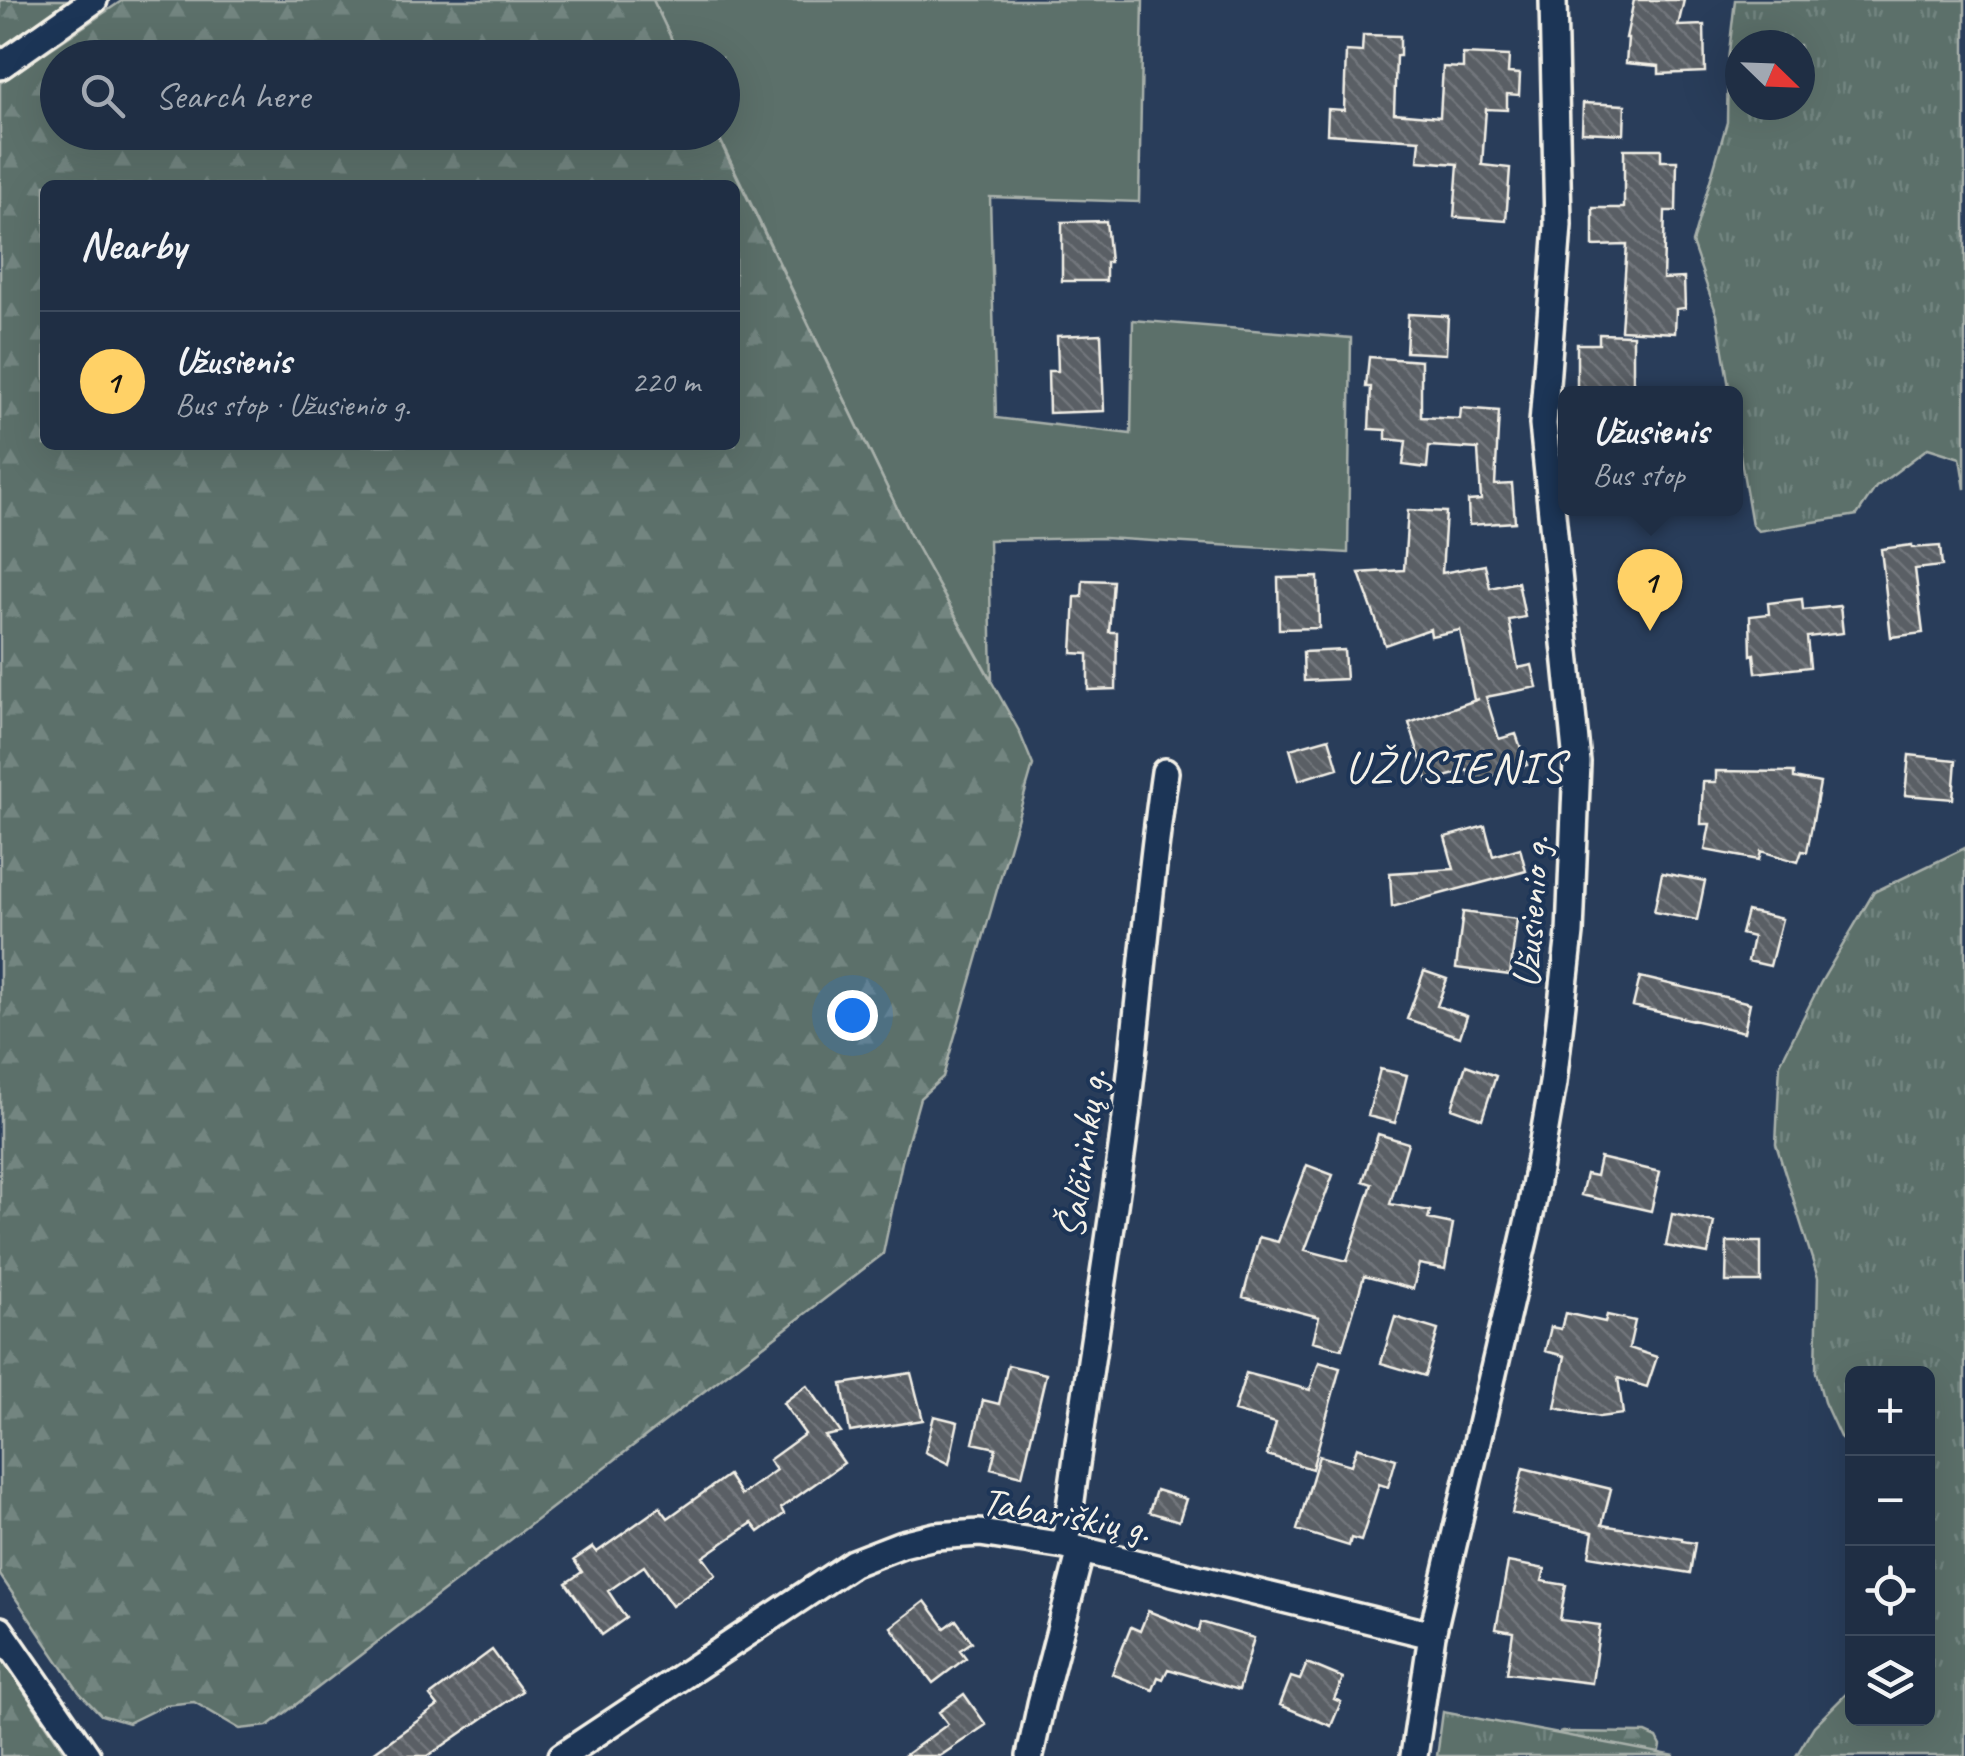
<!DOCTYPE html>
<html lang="en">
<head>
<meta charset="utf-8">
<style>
  body { margin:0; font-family:Caveat,sans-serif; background:#27364b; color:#f1f3f6 }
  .controls { position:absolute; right:30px; bottom:30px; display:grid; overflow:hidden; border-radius:15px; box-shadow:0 10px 40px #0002 }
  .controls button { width:90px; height:90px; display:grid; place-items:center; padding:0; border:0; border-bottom:2px solid #3c4a5d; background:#1f2e44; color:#f1f3f6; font:50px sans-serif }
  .compass { position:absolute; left:1725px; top:30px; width:90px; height:90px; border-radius:50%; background:#1f2e44; box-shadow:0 10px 40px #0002; rotate:113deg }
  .you { position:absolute; left:852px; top:1015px; width:35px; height:35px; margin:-25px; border:8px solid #fff; border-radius:50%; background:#1a73e8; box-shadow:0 0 0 15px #1a73e833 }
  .badge { display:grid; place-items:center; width:65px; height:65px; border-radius:50%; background:#ffd166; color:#111; font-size:32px; font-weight:700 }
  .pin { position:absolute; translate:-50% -82px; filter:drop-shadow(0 2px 5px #0008) }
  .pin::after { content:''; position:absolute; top:52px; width:35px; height:30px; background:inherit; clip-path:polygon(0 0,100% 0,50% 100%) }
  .popup { position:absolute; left:1558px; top:386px; width:185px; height:130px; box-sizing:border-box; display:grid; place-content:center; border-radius:15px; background:#1f2e44; filter:drop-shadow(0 2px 8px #0005); font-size:32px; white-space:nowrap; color:#a1a8b2 }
  .popup b { font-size:38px; color:#f1f3f6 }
  .popup::after { content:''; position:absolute; left:50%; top:100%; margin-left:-20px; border:20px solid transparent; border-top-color:#1f2e44 }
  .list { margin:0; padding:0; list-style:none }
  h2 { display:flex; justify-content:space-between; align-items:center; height:130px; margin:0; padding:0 40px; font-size:42px }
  h2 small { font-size:32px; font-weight:400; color:#a1a8b2 }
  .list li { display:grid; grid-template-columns:65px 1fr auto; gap:30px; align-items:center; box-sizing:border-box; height:140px; padding:0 40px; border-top:2px solid #3c4a5d }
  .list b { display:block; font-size:38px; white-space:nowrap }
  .list p { margin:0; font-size:32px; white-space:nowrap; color:#a1a8b2 }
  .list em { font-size:32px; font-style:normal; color:#a1a8b2 }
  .icon { flex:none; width:55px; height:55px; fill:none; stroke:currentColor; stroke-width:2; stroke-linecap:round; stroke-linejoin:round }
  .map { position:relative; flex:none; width:1965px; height:1756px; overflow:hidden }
  .search { position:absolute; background:#1f2e44; box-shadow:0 10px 40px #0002; left:40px; top:40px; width:700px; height:110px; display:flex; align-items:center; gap:25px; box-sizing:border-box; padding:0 35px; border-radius:55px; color:#a1a8b2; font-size:38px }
  .panel { position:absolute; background:#1f2e44; box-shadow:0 10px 40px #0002; left:40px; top:180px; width:700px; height:270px; border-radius:15px }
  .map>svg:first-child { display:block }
  .grass { fill:#5b706b; stroke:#a8b0aa; stroke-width:2.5 }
  .forest { fill:url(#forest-firs); stroke:#a8b0aa; stroke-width:2.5; fill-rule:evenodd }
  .park { fill:url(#park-tufts); stroke:#a8b0aa; stroke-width:2.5; fill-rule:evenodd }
  .building { fill:url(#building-back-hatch); stroke:#f4f1e8; stroke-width:2.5 }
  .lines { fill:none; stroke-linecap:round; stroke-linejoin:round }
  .street-casing { stroke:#f4f1e8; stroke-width:32 }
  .street { stroke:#1d3557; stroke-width:25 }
  .labels { text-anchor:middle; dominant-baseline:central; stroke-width:8; stroke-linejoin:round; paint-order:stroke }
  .street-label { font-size:40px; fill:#f4f1e8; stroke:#1d3557 }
  .quarter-label { font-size:45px; letter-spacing:2.5px; fill:#f4f1e8; stroke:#1d3557 }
</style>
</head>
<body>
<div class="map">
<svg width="1965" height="1756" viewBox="0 0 1965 1756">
  <defs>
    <pattern id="forest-firs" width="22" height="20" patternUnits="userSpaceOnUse" patternTransform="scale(2.5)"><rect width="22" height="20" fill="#5b706b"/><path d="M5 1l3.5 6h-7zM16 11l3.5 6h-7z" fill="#738580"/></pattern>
    <pattern id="park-tufts" width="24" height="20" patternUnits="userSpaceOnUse" patternTransform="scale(2.5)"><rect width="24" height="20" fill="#5b706b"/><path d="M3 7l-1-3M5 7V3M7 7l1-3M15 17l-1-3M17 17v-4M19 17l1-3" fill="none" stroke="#738580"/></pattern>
    <pattern id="building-back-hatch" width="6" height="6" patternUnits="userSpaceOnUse" patternTransform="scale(2.5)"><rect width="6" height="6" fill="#5a5f65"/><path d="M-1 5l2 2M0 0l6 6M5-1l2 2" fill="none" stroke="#72767b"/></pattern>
  </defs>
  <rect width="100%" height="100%" fill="#293d5a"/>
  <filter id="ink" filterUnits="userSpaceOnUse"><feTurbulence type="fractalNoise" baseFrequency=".01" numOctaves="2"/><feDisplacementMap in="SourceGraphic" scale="20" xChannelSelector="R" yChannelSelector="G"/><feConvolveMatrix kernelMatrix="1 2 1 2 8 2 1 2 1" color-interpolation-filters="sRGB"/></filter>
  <g filter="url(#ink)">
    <!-- grass -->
    <path class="grass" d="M653,0H1143L1139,202L990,197L996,418L1131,434L1133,320L1351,338L1348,553L1104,538L989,540L992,681L909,533L717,133L722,132V58L680,57Z"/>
    <!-- forest -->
    <path class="forest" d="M0,0H73L0,51Z
      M123,0H653L680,57L58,58V132L716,133L909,533L1019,731L1033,765L943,1077L920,1098L902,1162L883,1254L268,1726L240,1729L194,1702L165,1705L128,1723L101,1715L79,1692L0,1575V83ZM45,185H735V445H45Z
      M0,1655L67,1756H0Z
      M1562,1732L1646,1733L1657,1738L1661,1746L1659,1756H1532L1546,1738Z"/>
    <!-- park -->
    <path class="park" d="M1735,0H1965V489L1960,458L1928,448L1876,487L1857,515L1758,531L1752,525L1735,425V394L1730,393L1717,315L1692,243L1727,122L1728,61ZM1740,45H1800V105H1740Z
      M1965,848V1756H1796L1814,1726L1852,1688V1718H1928V1374H1852V1448L1840,1437L1824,1402L1816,1372L1818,1278L1776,1144L1780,1064L1821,982L1874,892Z
      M1443,1712L1675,1756H1437Z"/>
    <!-- building -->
    <path class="building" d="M1634,0H1684L1678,26L1704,25L1705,72L1659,74V66L1626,63L1628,38H1626Z
      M1363,35L1400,36V56H1396L1394,113L1440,117L1443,67L1463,68V54L1509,56L1508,73L1520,74L1519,95L1507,94V110L1486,109L1482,165L1510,168L1506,221L1454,217L1458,164L1418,161L1420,140L1327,134L1328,109L1344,110L1346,51L1362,52Z
      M1583,103L1625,105L1624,134L1582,132Z
      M1624,149H1661V161H1677L1676,211H1665L1663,279L1684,278L1685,308L1676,309L1675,333L1621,330L1627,245L1593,246V208H1624Z
      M1106,221L1110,262H1106V281H1062V222Z
      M1408,314L1448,316L1446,354L1406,352Z
      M1101,334L1104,411L1049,413L1048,371H1058L1057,336Z
      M1599,334L1633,335V393H1577V344H1599Z
      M1369,357L1421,361V417L1460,419L1461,408L1499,411L1495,485L1512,484L1515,522L1469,525L1468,501L1481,500L1478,449L1429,446L1427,468L1403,465L1406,441L1386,439V430L1369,429L1371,387H1366Z
      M1408,510L1446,512L1442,573L1485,565L1490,588L1518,582L1525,617L1509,620L1518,668L1532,665L1537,687L1486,697L1499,739L1516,734L1527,765L1472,784L1468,770L1428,782L1409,723L1479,699L1474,700L1460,630L1431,636L1430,629L1385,645L1359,573L1404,570Z
      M1912,545V548L1940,546L1942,566L1915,569L1923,633L1891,637L1881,549Z
      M1318,577L1319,628L1279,629L1278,578Z
      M1083,580L1113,581L1109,632H1117L1116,689L1088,690V654L1072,653L1075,597H1082Z
      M1802,599L1803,610L1840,606L1843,633L1807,637L1810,667L1756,673L1754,654L1751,655L1750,616L1769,614L1768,603Z
      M1344,650L1346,679L1304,681L1303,652Z
      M1329,738L1338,768L1299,780L1290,749Z
      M1909,755L1956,760L1953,799L1905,795Z
      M1716,771L1794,772V778L1820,783L1807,852L1802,851L1798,862L1761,851L1759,860L1705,850L1710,824H1701L1703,782H1716Z
      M1485,826L1493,856L1520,848L1526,871L1392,907L1390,873L1454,869L1445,837Z
      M1662,873L1705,881L1697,920L1654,912Z
      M1747,911L1782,919L1770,966L1748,961L1753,937L1741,934Z
      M1463,912L1517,919L1510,975L1456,968Z
      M1424,971L1447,979L1437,1006L1467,1016L1460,1037L1407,1019Z
      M1640,977L1750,1003L1744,1032L1633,1006Z
      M1466,1065L1496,1076L1482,1119L1452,1108Z
      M1380,1069L1407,1075L1395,1123L1368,1116Z
      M1378,1134L1408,1143L1390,1204L1430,1211L1428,1219L1453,1224L1445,1269L1419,1264L1413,1289L1364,1276L1342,1349L1313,1341L1319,1317L1243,1297L1259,1237L1278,1242L1307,1165L1333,1175L1305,1250L1347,1261L1372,1184L1363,1181Z
      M1600,1158L1660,1172L1651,1211L1581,1195L1586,1174L1596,1176Z
      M1672,1214L1714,1222L1708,1254L1666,1246Z
      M1727,1242H1761V1282H1726Z
      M1565,1313L1605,1322L1607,1315L1635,1321L1629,1348L1657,1357L1647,1387L1618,1378L1623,1414L1599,1417L1555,1408L1565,1356L1545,1351L1551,1327L1561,1329Z
      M1395,1317L1438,1330L1425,1376L1381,1363Z
      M1319,1362L1340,1368L1312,1469L1267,1455L1276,1423L1234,1411L1246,1373L1310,1390Z
      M1008,1365L1046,1374L1022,1476L991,1468L996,1448L973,1443L983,1400L999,1404Z
      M911,1373L923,1420L850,1432L842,1384Z
      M807,1385L841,1433L825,1436L844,1463L781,1508L784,1514L759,1532L752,1523L703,1557L716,1575L672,1606L644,1566L608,1591L626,1618L602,1635L566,1583L582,1572L574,1560L593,1547L597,1552L660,1507L668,1518L728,1475L741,1495L776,1470L769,1460L805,1434L783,1403Z
      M934,1416L958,1422L949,1464L925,1452Z
      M1357,1447L1396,1459L1388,1487L1379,1484L1361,1541L1351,1538L1349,1546L1297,1530L1319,1456L1351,1465Z
      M1523,1468L1611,1489L1602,1525L1682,1538V1541L1695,1543L1690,1573L1589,1556L1593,1532L1512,1513Z
      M1156,1490L1186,1499L1179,1521L1149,1512Z
      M1508,1562L1545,1569L1542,1581L1566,1585L1560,1620L1600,1625L1592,1683L1507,1673L1513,1632L1496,1629Z
      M925,1601L945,1628L956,1620L972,1642L960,1650L966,1658L933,1683L891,1627Z
      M1148,1611L1199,1631L1201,1622L1254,1638L1239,1690L1168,1669L1163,1679L1158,1677L1153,1690L1112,1674L1131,1627L1140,1631Z
      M492,1650L522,1691L428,1756H369L438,1706L430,1696Z
      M1307,1663L1343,1678L1334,1699L1341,1702L1331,1726L1280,1705L1291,1677L1300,1680Z
      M964,1694L986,1725L940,1756H904L948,1724L939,1712Z"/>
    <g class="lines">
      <!-- street casing -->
      <g class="street-casing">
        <path id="street" d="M0,66L94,0
          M1065,1546C1082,1410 1105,1276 1123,1141C1139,1018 1147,895 1165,772
          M0,1630L87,1756
          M562,1756L853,1563L902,1544L935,1536L980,1533L1065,1546L1432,1635
          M1030,1756L1041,1704L1081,1550
          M1414,1756L1432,1635L1531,1210L1553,1083L1570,933L1577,762L1543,424L1558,225L1553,0"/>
      </g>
      <!-- street -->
      <use href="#street" class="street"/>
    </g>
  </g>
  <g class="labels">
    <!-- street labels -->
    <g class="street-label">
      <text transform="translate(1531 912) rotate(-86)">Užusienio g.</text>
      <text transform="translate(1082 1154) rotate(-82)">Šalčininkų g.</text>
      <text transform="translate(1066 1515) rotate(10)">Tabariškių g.</text>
    </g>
    <!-- quarter labels -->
    <g class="quarter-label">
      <text x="1455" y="767">UŽUSIENIS</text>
    </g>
  </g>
</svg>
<div class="controls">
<button>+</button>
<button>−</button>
<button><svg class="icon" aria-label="locate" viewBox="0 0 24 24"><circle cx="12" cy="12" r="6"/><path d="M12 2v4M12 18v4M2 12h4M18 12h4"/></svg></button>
<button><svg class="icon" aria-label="layers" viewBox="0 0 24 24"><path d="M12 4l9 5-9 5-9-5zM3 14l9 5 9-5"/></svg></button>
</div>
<svg class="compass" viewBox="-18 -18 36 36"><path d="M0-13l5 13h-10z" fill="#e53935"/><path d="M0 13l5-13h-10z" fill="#a1a8b2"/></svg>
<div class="you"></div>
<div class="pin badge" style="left:1650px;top:631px">1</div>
<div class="popup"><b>Užusienis</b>Bus stop</div>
<div class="search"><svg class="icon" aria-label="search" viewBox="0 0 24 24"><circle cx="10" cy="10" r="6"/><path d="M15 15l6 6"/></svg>Search here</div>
<section class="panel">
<h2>Nearby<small></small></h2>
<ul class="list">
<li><span class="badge">1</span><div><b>Užusienis</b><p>Bus stop · Užusienio g.</p></div><em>220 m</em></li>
</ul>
</section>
</div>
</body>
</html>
